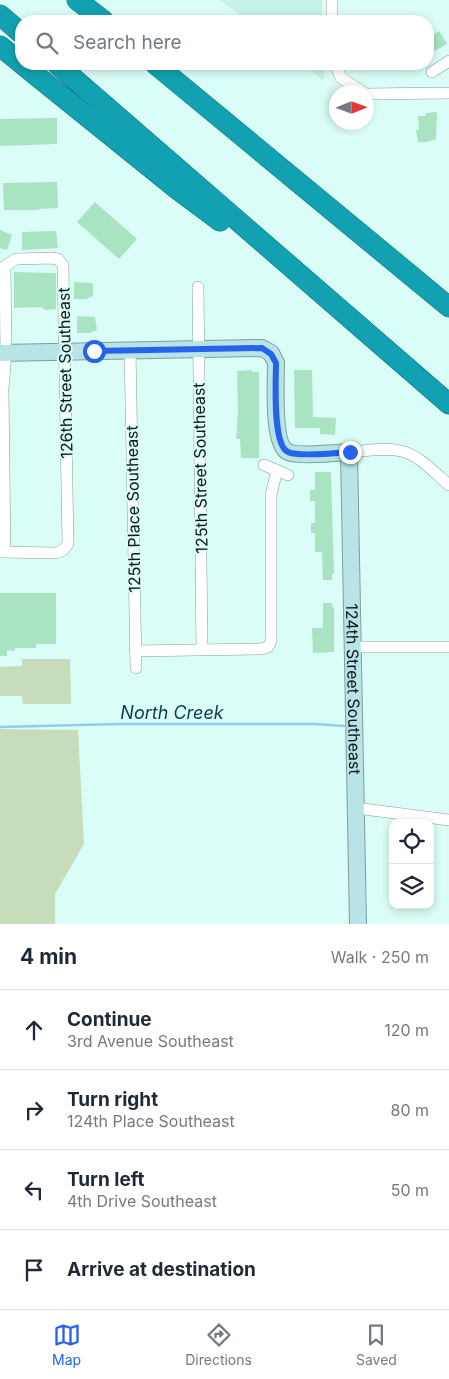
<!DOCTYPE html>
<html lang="en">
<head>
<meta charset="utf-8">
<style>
  body { margin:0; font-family:Inter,sans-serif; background:#f6f6f7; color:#1f2937 }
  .controls { position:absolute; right:15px; bottom:15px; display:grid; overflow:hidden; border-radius:10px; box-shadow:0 2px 8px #0003 }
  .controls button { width:45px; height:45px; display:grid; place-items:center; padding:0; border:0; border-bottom:1px solid #e0e1e3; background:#fff; color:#1f2937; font:25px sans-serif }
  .compass { position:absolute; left:329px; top:85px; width:45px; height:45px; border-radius:50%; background:#fff; box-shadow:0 2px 8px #0003; rotate:89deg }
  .stop { position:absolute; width:15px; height:15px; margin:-11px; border:4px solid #2563eb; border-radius:50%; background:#fff }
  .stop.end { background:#2563eb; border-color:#fff; box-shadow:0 1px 5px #0008 }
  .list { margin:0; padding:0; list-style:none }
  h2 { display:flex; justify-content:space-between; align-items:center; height:65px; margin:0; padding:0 20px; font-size:21px }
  h2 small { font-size:16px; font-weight:400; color:#747a83 }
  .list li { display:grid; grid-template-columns:32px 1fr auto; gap:15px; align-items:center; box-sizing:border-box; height:80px; padding:0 20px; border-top:1px solid #e0e1e3 }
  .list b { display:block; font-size:19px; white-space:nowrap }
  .list p { margin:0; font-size:16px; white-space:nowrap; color:#747a83 }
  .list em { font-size:16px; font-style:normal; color:#747a83 }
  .icon { flex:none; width:28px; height:28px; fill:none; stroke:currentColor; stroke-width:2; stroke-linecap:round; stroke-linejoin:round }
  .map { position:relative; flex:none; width:449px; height:924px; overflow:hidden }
  .search { position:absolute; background:#fff; box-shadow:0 2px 8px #0003; left:15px; right:15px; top:15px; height:55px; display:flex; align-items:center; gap:12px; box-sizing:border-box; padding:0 18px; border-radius:20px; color:#747a83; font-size:19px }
  .sheet { height:385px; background:#fff }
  nav { display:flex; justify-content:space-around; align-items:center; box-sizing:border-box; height:70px; border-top:1px solid #e0e1e3; background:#fff; font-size:14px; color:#747a83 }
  nav a { display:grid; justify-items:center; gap:2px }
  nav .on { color:#2563eb }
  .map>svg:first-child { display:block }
  .built { fill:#c6f1e9 }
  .green { fill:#c6dcbb }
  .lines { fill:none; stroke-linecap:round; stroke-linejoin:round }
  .stream { stroke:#90cdeb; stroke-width:2.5 }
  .building { fill:#a9e3c2 }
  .street-casing { stroke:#809f99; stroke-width:12 }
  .secondary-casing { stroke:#809f99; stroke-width:18 }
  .highway-casing { stroke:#10717a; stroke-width:21 }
  .street { stroke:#fff; stroke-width:11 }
  .secondary { stroke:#b8e3e7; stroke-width:16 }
  .highway { stroke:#12a1b0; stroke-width:20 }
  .route { stroke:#2563eb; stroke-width:6 }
  .labels { text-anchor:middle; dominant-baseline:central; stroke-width:4; stroke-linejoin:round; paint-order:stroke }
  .street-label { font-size:16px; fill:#0c1816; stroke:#dbfdf7 }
  .water-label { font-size:18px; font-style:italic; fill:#083d52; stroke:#dbfdf7 }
</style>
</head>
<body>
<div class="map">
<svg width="449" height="924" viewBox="0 0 449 924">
  <rect width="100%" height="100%" fill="#dbfdf7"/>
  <!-- built -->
  <path class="built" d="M220,0H322V21H248Z
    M302,64H324V81Z"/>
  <!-- green -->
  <path class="green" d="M22,659H70L71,704H23L22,696H0V667L22,666Z
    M0,729L78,730L84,844L55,894V924H0Z"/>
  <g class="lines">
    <!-- stream -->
    <path class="stream" d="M0,727L119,724H316L344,726"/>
  </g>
  <!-- building -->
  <path class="building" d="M439,31L447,44L428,55V38Z
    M437,112L436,139L427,142H418L416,130H419L418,116H426V113Z
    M57,118V144L0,146V119Z
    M57,182L58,208L39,209V210H4L3,183Z
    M95,202L137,239L119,259L77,222Z
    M0,230L12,235L7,250L0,248Z
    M56,231L58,248L22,250V232Z
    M14,272L56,273V309L46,310L41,307L14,308Z
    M74,282L91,283L93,284V296L86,299H74Z
    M77,316L95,317L97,330L90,333H77Z
    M252,370V372H259V458H241L240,439H236L238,414L237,371Z
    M294,370H312L313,417L336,418L335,435L320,434V428H295Z
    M315,472H331L334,574H332V580H323L322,552H315V533H311V523H315V501H310V490H315Z
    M0,593H56V644H36V648H15V651L7,650V656H0Z
    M323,603H332L333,608H334V652L313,653L312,628H323Z"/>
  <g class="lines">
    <!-- street casing -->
    <g class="street-casing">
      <path id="street" d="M332,0V21
        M335,64L341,78L363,92
        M432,72L449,61
        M366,94L449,93
        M198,287L202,650
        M130,350L136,668
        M349,452C366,451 385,447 401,451C419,455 435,473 449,485
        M264,465L288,475
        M0,552L57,553L63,550L68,544L63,265L58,259L52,258L16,259L5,266L6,353L3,389L5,552
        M353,647H449
        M135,651L261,649L268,647L271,641V495L277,470
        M356,808L449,820"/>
    </g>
    <!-- secondary casing -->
    <g class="secondary-casing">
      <g id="secondary">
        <path id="s1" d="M0,353L262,348L271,353L276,363C276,380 272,445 288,452C298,457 337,453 349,452L358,924"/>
      </g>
    </g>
    <!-- highway casing -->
    <g class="highway-casing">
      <path id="highway" d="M77,0L104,21
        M0,15L21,33
        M0,46L21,63
        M22,64L177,189L220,221
        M57,64L449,404
        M155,64L449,307"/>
    </g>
    <!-- street -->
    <use href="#street" class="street"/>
    <!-- secondary -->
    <use href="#secondary" class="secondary"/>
    <!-- highway -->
    <use href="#highway" class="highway"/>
  </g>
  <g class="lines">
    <!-- route -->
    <path class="route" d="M94,351L262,348L271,354L276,363C276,380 272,445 288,452C298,457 337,453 350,452"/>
  </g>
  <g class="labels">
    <!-- street labels -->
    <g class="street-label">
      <text transform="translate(65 373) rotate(-91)">126th Street Southeast</text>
      <text transform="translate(200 468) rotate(-91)">125th Street Southeast</text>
      <text transform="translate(133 509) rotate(-91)">125th Place Southeast</text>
      <text stroke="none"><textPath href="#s1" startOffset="674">124th Street Southeast</textPath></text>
    </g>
    <!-- water labels -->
    <g class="water-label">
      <text x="172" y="712">North Creek</text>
    </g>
  </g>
</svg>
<div class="controls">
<button><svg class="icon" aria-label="locate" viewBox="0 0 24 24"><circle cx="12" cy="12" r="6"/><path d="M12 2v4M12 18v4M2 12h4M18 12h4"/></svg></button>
<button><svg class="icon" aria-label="layers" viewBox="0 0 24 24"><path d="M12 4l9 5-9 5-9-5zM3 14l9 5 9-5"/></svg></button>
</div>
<svg class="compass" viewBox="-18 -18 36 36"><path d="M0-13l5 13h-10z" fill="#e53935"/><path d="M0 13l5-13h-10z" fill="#747a83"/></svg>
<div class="stop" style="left:94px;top:351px"></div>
<div class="stop end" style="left:350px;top:452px"></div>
<div class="search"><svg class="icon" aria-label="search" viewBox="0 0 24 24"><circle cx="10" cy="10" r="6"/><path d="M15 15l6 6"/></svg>Search here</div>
</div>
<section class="sheet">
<h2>4 min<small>Walk · 250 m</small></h2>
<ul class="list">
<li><svg class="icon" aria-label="ahead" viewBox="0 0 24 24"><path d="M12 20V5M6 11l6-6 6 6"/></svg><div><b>Continue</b><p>3rd Avenue Southeast</p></div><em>120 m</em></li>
<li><svg class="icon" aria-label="right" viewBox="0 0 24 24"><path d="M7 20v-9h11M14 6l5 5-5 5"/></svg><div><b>Turn right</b><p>124th Place Southeast</p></div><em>80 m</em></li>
<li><svg class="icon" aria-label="left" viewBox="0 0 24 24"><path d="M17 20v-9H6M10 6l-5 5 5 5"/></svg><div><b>Turn left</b><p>4th Drive Southeast</p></div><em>50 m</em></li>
<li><svg class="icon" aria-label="arrive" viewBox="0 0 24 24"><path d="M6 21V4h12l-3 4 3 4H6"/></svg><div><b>Arrive at destination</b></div></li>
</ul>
</section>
<nav>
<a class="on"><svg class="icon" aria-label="map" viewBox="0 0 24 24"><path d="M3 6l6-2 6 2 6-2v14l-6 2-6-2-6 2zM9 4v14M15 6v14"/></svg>Map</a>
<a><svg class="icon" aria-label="directions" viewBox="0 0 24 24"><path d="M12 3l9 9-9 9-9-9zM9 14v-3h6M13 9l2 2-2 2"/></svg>Directions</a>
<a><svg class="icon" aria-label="saved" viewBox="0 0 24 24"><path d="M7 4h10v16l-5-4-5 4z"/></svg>Saved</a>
</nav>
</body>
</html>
